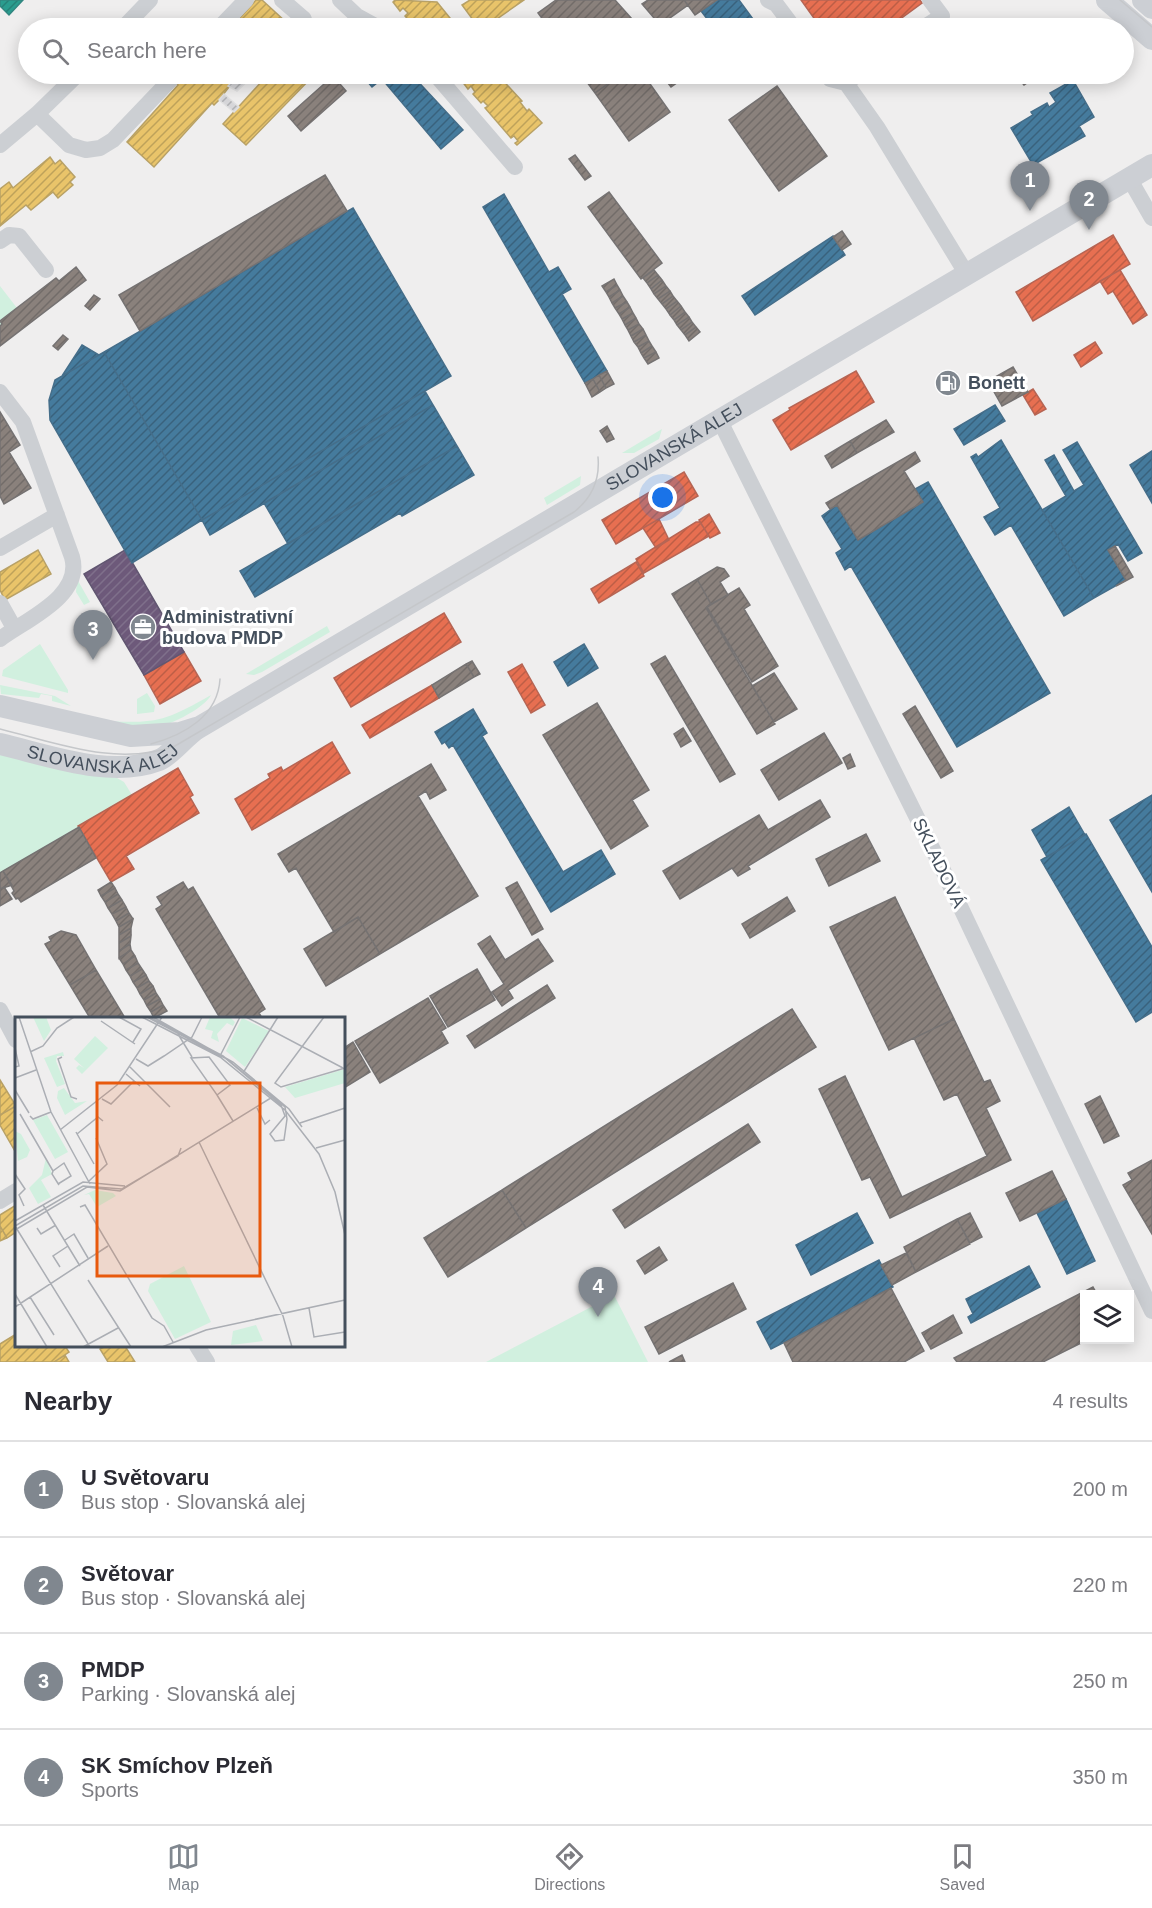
<!DOCTYPE html>
<html lang="en">
<head>
<meta charset="utf-8">
<style>
  body { margin:0; font-family:Helvetica,sans-serif; background:#f2f2f3; color:#2b2b33 }
  .controls { position:absolute; right:18px; bottom:18px; display:grid; overflow:hidden; border-radius:0px; box-shadow:0 3px 15px #0003 }
  .controls button { width:54px; height:54px; display:grid; place-items:center; padding:0; border:0; border-bottom:2px solid #e1e1e2; background:#fff; color:#2b2b33; font:30px sans-serif }
  .you { position:absolute; left:663px; top:498px; width:21px; height:21px; margin:-15px; border:4px solid #fff; border-radius:50%; background:#1a73e8; box-shadow:0 0 0 9px #1a73e833 }
  .badge { display:grid; place-items:center; width:39px; height:39px; border-radius:50%; background:#80878f; color:#fff; font-size:20px; font-weight:700 }
  .pin { position:absolute; translate:-50% -50px; filter:drop-shadow(0 2px 3px #0008) }
  .pin::after { content:''; position:absolute; top:32px; width:21px; height:18px; background:inherit; clip-path:polygon(0 0,100% 0,50% 100%) }
  .list { margin:0; padding:0; list-style:none }
  h2 { display:flex; justify-content:space-between; align-items:center; height:78px; margin:0; padding:0 24px; font-size:26px }
  h2 small { font-size:20px; font-weight:400; color:#7c7c81 }
  .list li { display:grid; grid-template-columns:39px 1fr auto; gap:18px; align-items:center; box-sizing:border-box; height:96px; padding:0 24px; border-top:2px solid #e1e1e2 }
  .list b { display:block; font-size:22px; white-space:nowrap }
  .list p { margin:0; font-size:20px; white-space:nowrap; color:#7c7c81 }
  .list em { font-size:20px; font-style:normal; color:#7c7c81 }
  .icon { flex:none; width:33px; height:33px; fill:none; stroke:currentColor; stroke-width:2; stroke-linecap:round; stroke-linejoin:round }
  .map { position:relative; flex:none; width:1152px; height:1362px; overflow:hidden }
  .search { position:absolute; background:#fff; box-shadow:0 3px 15px #0003; left:18px; right:18px; top:18px; height:66px; display:flex; align-items:center; gap:15px; box-sizing:border-box; padding:0 21px; border-radius:33px; color:#7c7c81; font-size:22px }
  .sheet { height:462px; background:#fff }
  nav { display:flex; justify-content:space-around; align-items:center; box-sizing:border-box; height:84px; border-top:2px solid #e1e1e2; background:#fff; font-size:16px; color:#7c7c81 }
  nav a { display:grid; justify-items:center; gap:3px }
  nav .on { color:#80878f }
  .map>svg:first-child { display:block }
  .green { fill:#d1f0df }
  .homes { fill:url(#homes-hatch); stroke:#b8a166; stroke-width:1.5 }
  .shops { fill:url(#shops-hatch); stroke:#b66554; stroke-width:1.5 }
  .offices { fill:url(#offices-hatch); stroke:#615671; stroke-width:1.5 }
  .schools { fill:url(#schools-hatch); stroke:#328680; stroke-width:1.5 }
  .public { fill:url(#public-hatch); stroke:#456e8a; stroke-width:1.5 }
  .industry { fill:url(#industry-hatch); stroke:#757272; stroke-width:1.5 }
  .building { fill:url(#building-hatch); stroke:#e0e0e1; stroke-width:1.5 }
  .lines { fill:none; stroke-linecap:round; stroke-linejoin:round }
  .street { stroke:#cccfd3; stroke-width:16 }
  .secondary { stroke:#cccfd4; stroke-width:22 }
  .tram { stroke:#c5c7ca; stroke-width:1.5 }
  .labels { text-anchor:middle; dominant-baseline:central; stroke-width:6; stroke-linejoin:round; paint-order:stroke }
  .poi-label { font-size:18px; font-weight:bold; fill:#444f5c; stroke:#fff; text-anchor:start }
  .street-label { font-size:18px; fill:#444f5c; stroke:#fff }
  .inset-road { fill:none; stroke:#abaeb4; stroke-width:1.5 }
  .view { fill:#e8590c; fill-opacity:0.15; stroke:#e8590c; stroke-width:3 }
  .inset-edge { fill:none; stroke:#444f5c; stroke-width:3 }
</style>
</head>
<body>
<div class="map">
<svg width="1152" height="1362" viewBox="0 0 1152 1362">
  <defs>
    <pattern id="homes-hatch" width="6" height="6" patternUnits="userSpaceOnUse" patternTransform="scale(1.5)"><rect width="6" height="6" fill="#e9c46a"/><path d="M-1 1l2-2M0 6l6-6M5 7l2-2" fill="none" stroke="#bea25a"/></pattern>
    <pattern id="shops-hatch" width="6" height="6" patternUnits="userSpaceOnUse" patternTransform="scale(1.5)"><rect width="6" height="6" fill="#e76f51"/><path d="M-1 1l2-2M0 6l6-6M5 7l2-2" fill="none" stroke="#bd5e46"/></pattern>
    <pattern id="offices-hatch" width="6" height="6" patternUnits="userSpaceOnUse" patternTransform="scale(1.5)"><rect width="6" height="6" fill="#6d597a"/><path d="M-1 1l2-2M0 6l6-6M5 7l2-2" fill="none" stroke="#7f708b"/></pattern>
    <pattern id="schools-hatch" width="6" height="6" patternUnits="userSpaceOnUse" patternTransform="scale(1.5)"><rect width="6" height="6" fill="#2a9d8f"/><path d="M-1 1l2-2M0 6l6-6M5 7l2-2" fill="none" stroke="#268278"/></pattern>
    <pattern id="public-hatch" width="6" height="6" patternUnits="userSpaceOnUse" patternTransform="scale(1.5)"><rect width="6" height="6" fill="#457b9d"/><path d="M-1 1l2-2M0 6l6-6M5 7l2-2" fill="none" stroke="#39627d"/></pattern>
    <pattern id="industry-hatch" width="6" height="6" patternUnits="userSpaceOnUse" patternTransform="scale(1.5)"><rect width="6" height="6" fill="#8a817c"/><path d="M-1 1l2-2M0 6l6-6M5 7l2-2" fill="none" stroke="#726c69"/></pattern>
    <pattern id="building-hatch" width="6" height="6" patternUnits="userSpaceOnUse" patternTransform="scale(1.5)"><rect width="6" height="6" fill="#d6d6d9"/><path d="M-1 1l2-2M0 6l6-6M5 7l2-2" fill="none" stroke="#afb0b3"/></pattern>
  </defs>
  <rect width="100%" height="100%" fill="#efeeee"/>
  <!-- green -->
  <path class="green" d="M0,286L17,308L0,320L2,324L0,326Z
    M662,429L659,439L634,453H622Z
    M581,476L580,485L547,505L544,498Z
    M77,579L90,602L84,605L76,592Z
    M327,626L330,632L262,672L254,675L246,674Z
    M40,644L68,690V693L2,676L3,670Z
    M0,685L55,696L71,706L52,701V696L41,694L39,698L1,694Z
    M147,693L155,706L154,712L137,714V699Z
    M211,695C204,709 165,728 149,729C133,729 113,723 97,721C154,723 161,724 211,695Z
    M0,755L117,778L124,782L132,795L0,873Z
    M614,1295L648,1362H486Z"/>
  <!-- homes -->
  <path class="homes" d="M256,0H262L286,22L280,28H231Z
    M395,0L437,2L454,23L452,25L456,28H418L415,23L413,25L405,16L408,13L403,8L400,11L393,2Z
    M470,0H524L484,28H479L462,5Z
    M184,74H239L219,100L214,105L212,103L154,167L127,142L178,85L176,83Z
    M273,74H315L246,145L223,124L263,80L265,82Z
    M460,74H497L522,101L520,102L527,111L529,109L542,123L517,145L515,143L518,141L514,136L511,138L485,108L488,106L483,101L481,103L473,94L475,92L471,86L468,89L461,80L464,78Z
    M50,157L55,164L60,160L75,177L70,182L73,185L58,198L53,192L31,210L26,205L0,226V189L9,182L13,188Z
    M38,550L51,574L5,600L0,590V572Z
    M0,1080L16,1106L0,1115Z
    M16,1106V1153L0,1125V1115Z
    M16,1205V1232L7,1238L0,1226V1215Z
    M0,1226L7,1238L0,1241Z
    M16,1334V1346H65L69,1352L54,1362H0V1344Z
    M106,1346H125L135,1362H108L100,1349Z
    M65,1355L69,1362H54Z"/>
  <!-- shops -->
  <path class="shops" d="M801,0H920L922,3L888,28H821Z
    M1113,235L1130,264L1033,321L1016,292Z
    M1120,270L1147,315L1133,324L1113,291L1108,294L1100,281Z
    M1095,342L1102,353L1081,367L1074,355Z
    M856,371L874,402L791,450L773,420L790,410L789,408Z
    M950,375L955,385L945,390L940,381Z
    M1033,389L1046,409L1035,415L1023,395Z
    M684,472L698,496L616,544L602,520Z
    M709,514L720,533L710,538L699,520Z
    M659,519L669,540L656,548L643,528Z
    M696,522H700L709,536L644,573L636,559Z
    M636,562L644,576L599,603L591,589Z
    M444,613L461,642L351,707L334,678Z
    M184,652L201,681L160,704L144,675Z
    M522,664L545,705L531,713L508,672Z
    M432,685L439,698L370,738L362,725Z
    M332,742L350,773L252,830L235,799L270,778L268,774L281,767L283,771Z
    M178,768L193,795L190,797L199,813L126,856L134,869L111,882L78,826Z"/>
  <!-- offices -->
  <path class="offices" d="M125,550L184,652L144,675L84,574Z"/>
  <!-- schools -->
  <path class="schools" d="M0,0H23L9,15L0,6Z"/>
  <!-- public -->
  <path class="public" d="M717,0H739L753,19L740,28H714L701,11Z
    M361,74H411L463,130L441,149L382,79L372,87Z
    M1073,80L1094,117L1079,126L1085,136L1033,165L1011,128L1033,115L1031,112L1047,103L1049,107L1056,102L1050,93Z
    M504,194L549,272L558,267L571,289L562,294L607,371L585,383L483,207Z
    M353,208L451,376L202,520L104,352Z
    M833,236L845,255L755,315L742,296Z
    M82,345L99,355L62,376Z
    M104,352L202,520L132,563L50,420L49,400L55,380Z
    M425,391L433,405L210,535L202,520Z
    M433,405L457,446L288,544L264,503Z
    M995,405L1005,421L964,445L954,429Z
    M1001,440L1094,598L1064,616L1011,525L995,535L984,517L1000,508L971,457L976,454L978,457Z
    M1077,442L1142,553L1128,561L1118,544L1108,550L1126,580L1094,598L1042,510L1066,496L1045,460L1054,455L1074,491L1084,485L1063,450Z
    M457,446L474,475L402,516L400,513L255,597L240,571Z
    M1152,451V503L1130,465Z
    M928,482L1050,693L957,747L851,566L845,570L836,553L842,549L822,516L837,505L858,540L923,502L915,489Z
    M584,644L598,668L568,686L554,662Z
    M473,709L487,733L482,736L563,872L601,850L615,874L551,912L453,745L449,748L445,742L442,744L435,732Z
    M1152,795V892L1110,820Z
    M1069,807L1085,835L1047,857L1032,830Z
    M1086,834L1152,947V1012L1136,1022L1041,860Z
    M1066,1199L1095,1261L1067,1274L1037,1213Z
    M857,1213L873,1243L811,1275L796,1245Z
    M879,1260L893,1287L771,1349L757,1322Z
    M1029,1266L1040,1287L971,1323L968,1317L973,1314L966,1299Z"/>
  <!-- industry -->
  <path class="industry" d="M556,0H615L640,28H549L538,13Z
    M648,0H684L688,5L660,25L642,4Z
    M684,0H717L695,15Z
    M581,74H622L595,93Z
    M622,74H643L670,112L629,141L595,93Z
    M661,74H672L678,82L671,87Z
    M1015,74H1040L1024,85Z
    M333,76L346,91L301,131L288,116Z
    M777,86L827,156L779,191L729,120Z
    M575,155L591,176L585,180L569,159Z
    M325,175L347,211L140,331L119,295Z
    M609,192L662,263L641,279L588,207Z
    M842,231L851,244L842,250L833,237Z
    M76,267L86,280L0,346V326L2,324L0,321L56,278L59,281Z
    M654,270L658,275L647,283L643,278Z
    M658,275L662,280L651,289L647,283Z
    M614,279L617,285L606,292L602,286Z
    M662,280L666,286L654,294L651,289Z
    M617,285L620,290L609,297L606,292Z
    M666,286L670,291L658,299L654,294Z
    M620,290L623,296L612,303L609,297Z
    M670,291L673,296L662,304L658,299Z
    M94,295L100,299L90,310L85,306Z
    M623,296L627,302L615,308L612,303Z
    M673,296L677,301L666,309L662,304Z
    M677,301L681,306L670,315L666,309Z
    M627,302L630,307L619,314L615,308Z
    M681,306L685,312L674,320L670,315Z
    M630,307L633,313L622,319L619,314Z
    M685,312L689,317L677,325L674,320Z
    M633,313L636,318L625,325L622,319Z
    M689,317L692,322L681,330L677,325Z
    M636,318L639,324L628,330L625,325Z
    M692,322L696,327L685,335L681,330Z
    M639,324L643,329L631,336L628,330Z
    M696,327L700,332L689,341L685,335Z
    M643,329L646,335L634,342L631,336Z
    M63,335L68,339L58,350L53,346Z
    M646,335L649,341L638,347L634,342Z
    M649,341L652,346L641,353L638,347Z
    M652,346L656,352L644,358L641,353Z
    M656,352L659,358L648,364L644,358Z
    M1013,367L1028,392L1002,406L988,381Z
    M607,371L614,384L606,388L599,375Z
    M599,375L606,388L600,392L593,379Z
    M593,379L600,392L592,397L585,383Z
    M0,412L20,445L9,452L31,488L4,504L0,496Z
    M886,420L894,432L857,453L850,441Z
    M607,426L614,439L607,442L600,431Z
    M850,441L857,453L832,468L825,456Z
    M915,452L920,461L904,471L923,502L858,540L837,505L830,509L826,503Z
    M1115,546L1133,577L1116,586L1126,580L1108,550Z
    M717,567L724,569L729,576L720,582L728,595L711,604L697,579Z
    M697,579L711,604L706,608L775,724L757,734L672,594Z
    M739,588L750,605L744,609L778,666L752,682L707,607Z
    M665,656L735,774L720,782L651,664Z
    M472,661L480,674L474,677L466,664Z
    M466,664L474,677L439,698L432,685Z
    M774,673L797,709L774,722L752,686Z
    M597,703L649,790L632,800L648,826L611,849L543,735Z
    M915,706L953,771L941,778L903,714Z
    M683,728L691,741L681,747L674,734Z
    M824,733L842,763L779,800L761,770Z
    M850,754L855,766L848,769L843,758Z
    M431,764L446,790L430,799L426,791L418,796L478,896L380,954L358,917L334,932L296,868L289,872L278,854Z
    M820,800L830,817L748,866L750,869L738,876L732,868L680,899L663,871L759,815L768,830Z
    M79,827L96,858L21,902L18,898L16,899L12,893L14,891L3,871Z
    M866,834L880,861L829,886L816,859Z
    M3,871L12,885L0,889V873Z
    M111,882L115,888L101,896L98,890Z
    M183,882L188,890L193,887L265,1009L259,1013L262,1018H220L156,909L162,905L157,897Z
    M517,882L543,929L532,935L506,888Z
    M4,887L12,899L0,906V889Z
    M115,888L118,894L105,902L101,896Z
    M118,894L122,900L108,908L105,902Z
    M787,897L795,911L750,938L742,924Z
    M895,897L954,1019L889,1050L830,927Z
    M122,900L126,907L112,914L108,908Z
    M126,907L129,913L116,921L112,914Z
    M129,913L133,919L119,927L116,921Z
    M358,917L380,954L326,986L304,949Z
    M133,919L131,928L119,935V927Z
    M131,928V936L119,943V935Z
    M61,931L76,935L96,970L70,985L45,944L51,941L49,937Z
    M131,936L130,944L119,951V943Z
    M490,936L505,960L538,939L553,961L508,990L513,998L502,1006L492,992L504,984L478,944Z
    M130,944L131,950L119,958V951Z
    M131,950L135,956L123,964L119,958Z
    M135,956L138,963L126,970L123,964Z
    M138,963L142,969L130,976L126,970Z
    M142,969L146,975L133,982L130,976Z
    M477,969L495,1000L448,1027L430,996Z
    M96,970L125,1018H90L70,985Z
    M146,975L149,981L137,988L133,982Z
    M149,981L153,986L140,994L137,988Z
    M547,985L555,998L475,1048L467,1036Z
    M153,986L156,993L144,1000L140,994Z
    M156,993L160,999L147,1006L144,1000Z
    M428,998L446,1028L441,1031L448,1043L380,1083L355,1041Z
    M160,999L163,1005L151,1012L147,1006Z
    M163,1005L167,1011L154,1018L151,1012Z
    M792,1009L816,1047L526,1228L502,1190Z
    M954,1019L984,1082L990,1080L1000,1101L986,1108L1011,1160L890,1218L870,1177L862,1180L819,1089L845,1076L902,1197L987,1156L957,1094L944,1100L914,1038Z
    M353,1042L370,1072L344,1088V1048Z
    M1100,1096L1119,1136L1104,1143L1085,1104Z
    M748,1124L760,1142L625,1228L613,1210Z
    M1152,1160V1234L1123,1185L1132,1180L1128,1173Z
    M1052,1171L1066,1199L1020,1221L1006,1193Z
    M502,1190L526,1228L448,1277L424,1238Z
    M970,1213L982,1237L970,1243L957,1219Z
    M957,1219L970,1244L916,1272L904,1247Z
    M659,1247L667,1260L645,1274L637,1261Z
    M906,1253L916,1272L892,1285L881,1265Z
    M733,1283L746,1309L659,1354L645,1327Z
    M1093,1287L1097,1294H1084V1340H1087L1043,1362H957L954,1358Z
    M891,1288L924,1351L904,1362H793L784,1343Z
    M953,1315L962,1333L931,1349L922,1333Z
    M682,1355L685,1362H669Z"/>
  <!-- building -->
  <path class="building" d="M239,74H255L237,91L228,86Z
    M224,94L239,107L234,112L219,100Z"/>
  <g class="lines">
    <!-- street -->
    <path class="street" d="M282,0L304,19
      M340,0L357,16L379,28
      M768,0L776,4L794,28
      M123,28L150,0
      M219,28L246,0
      M923,28L942,16L930,0
      M435,74L515,167
      M826,74L830,79L846,83L859,74
      M846,83L877,127L966,273
      M37,114L69,145L86,150L100,148L113,140L176,74
      M0,145L37,114L78,74
      M1129,178L1152,218
      M0,241L9,235L19,236L46,270
      M0,392L23,422L72,557C83,596 27,619 0,639
      M719,419L940,864L1152,1311
      M0,548L57,515
      M0,603L14,628
      M0,1010L16,1040
      M0,1201L16,1191
      M197,1346L207,1362"/>
    <!-- secondary -->
    <g class="secondary">
      <path d="M1107,0L1152,39"/>
      <path d="M1143,0L1152,8"/>
      <path d="M0,706L131,736L180,733L196,728"/>
      <path id="s1" d="M0,744C48,755 110,779 159,760C170,756 186,735 198,728L1152,165"/>
    </g>
    <!-- tram -->
    <path class="tram" d="M1120,0L1152,27
      M0,729C57,743 117,767 175,746L574,512C592,498 600,479 598,457
      M151,744C184,735 218,716 220,679"/>
  </g>
  <!-- icons -->
  <defs>
    <g id="fuel-disc" transform="scale(1.35)"><circle r="9.5" fill="#80878f" stroke="#fff"/><path d="M-5.5-6h7V0h2V4h1.3V-2.5L3-4.5l.8-.8L6-3V5H2.5V1h-1V6h-7ZM-4.2-4.7v3.2H.2V-4.7Z" fill="#fff"/></g>
    <g id="office-disc" transform="scale(1.35)"><circle r="9.5" fill="#80878f" stroke="#fff"/><path d="M-6-3h4V-5.5h4V-3h4V5H-6ZM-1-4.5V-3h2v-1.5ZM-6 0V1H6V0Z" fill="#fff"/></g>
  </defs>
  <g fill-rule="evenodd">
    <use href="#fuel-disc" x="948" y="383"/>
    <use href="#office-disc" x="143" y="627"/>
  </g>
  <g class="labels">
    <!-- poi labels -->
    <g class="poi-label">
      <text x="968" y="383">Bonett</text>
      <text x="162" y="617">Administrativní<tspan x="162" dy="21">budova PMDP</tspan></text>
    </g>
    <!-- street labels -->
    <g class="street-label">
      <text stroke="none"><textPath href="#s1" startOffset="766">SLOVANSKÁ ALEJ</textPath></text>
      <text stroke="none"><textPath href="#s1" startOffset="106">SLOVANSKÁ ALEJ</textPath></text>
      <text transform="translate(939 863) rotate(64)">SKLADOVÁ</text>
    </g>
  </g>
  <!-- overview -->
  <g transform="translate(15 1017)">
    <rect width="330" height="330" fill="#efeeee"/>
    <path d="M18,0H31L36,13L29,24ZM195,0H215L220,5L218,9L212,6L202,17L204,25L196,21L198,14L190,12ZM227,1L254,14L230,50L211,34ZM80,19L93,31L67,57L61,51L64,48L69,51L59,42ZM48,35L49,39H42L41,44L50,67L42,70L29,41ZM330,52V66L280,81L270,70ZM49,71L60,86L72,84L50,98L42,81L43,74ZM32,98L53,135L40,142L18,103ZM0,114L6,117L15,133L12,140L3,144ZM31,141L37,157L26,163L36,180L23,187L14,171L27,158ZM80,173L98,176L101,179L82,190L74,177L69,178ZM169,249L196,305L160,322L133,274L135,267Z" fill="#d1f0df"/>
    <path d="M241,308L248,324L216,328L218,314Z" fill="#d1f0df"/>
    <path class="inset-road" d="M4,0L36,95L75,167M104,0L126,12L118,25M127,0L205,40L270,93L304,137L320,175L330,218M132,0L210,41L266,88L270,99L255,117L260,124L269,123L272,102L270,90L208,39L134,0M138,0L218,45L274,92L287,110M231,0L328,51M309,0L260,66L266,70L330,51M86,4L120,27M163,17L177,40M0,31L4,49L0,50M15,35L28,29L42,11L59,0M206,37L225,0M47,40L43,42L56,80L62,82M194,40L215,68L202,78L176,41ZM121,42L133,49L149,39L177,20L187,0M115,50L155,90M228,56L263,0M111,57L125,69M0,61L21,53M0,73L14,96M202,78L218,104M87,82L96,87L119,64M242,91L250,107L255,103M5,97L38,154M15,99L18,102L36,95M285,106L330,91M45,113L102,68L147,0M61,115L79,147M62,117L83,100L88,104M184,125L268,299L277,330M301,131L330,123M0,157L10,172L4,178L9,189M74,164L92,147L81,121M43,167L56,159L49,146L38,154L37,157L44,168M28,188L65,249M65,190L70,188L137,301L149,309L158,325M0,204L68,165L110,169M0,209L75,330M0,209L68,169L107,172L163,139L166,131M22,211L26,217L41,208M0,213L72,170L105,174L259,79M50,223L59,217L73,241M45,250L38,239L53,229M73,263L116,330M0,277L32,330M15,280L39,318M0,290L93,229M294,291L299,320L330,315M68,330L103,311M147,330L191,313L330,283"/>
    <path class="view" d="M82,66H245V259H82Z"/>
    <rect width="330" height="330" class="inset-edge"/>
  </g>
</svg>
<div class="controls">
<button><svg class="icon" aria-label="layers" viewBox="0 0 24 24"><path d="M12 4l9 5-9 5-9-5zM3 14l9 5 9-5"/></svg></button>
</div>
<div class="you"></div>
<div class="pin badge" style="left:1030px;top:211px">1</div>
<div class="pin badge" style="left:1089px;top:230px">2</div>
<div class="pin badge" style="left:93px;top:660px">3</div>
<div class="pin badge" style="left:598px;top:1317px">4</div>
<div class="search"><svg class="icon" aria-label="search" viewBox="0 0 24 24"><circle cx="10" cy="10" r="6"/><path d="M15 15l6 6"/></svg>Search here</div>
</div>
<section class="sheet">
<h2>Nearby<small>4 results</small></h2>
<ul class="list">
<li><span class="badge">1</span><div><b>U Světovaru</b><p>Bus stop · Slovanská alej</p></div><em>200 m</em></li>
<li><span class="badge">2</span><div><b>Světovar</b><p>Bus stop · Slovanská alej</p></div><em>220 m</em></li>
<li><span class="badge">3</span><div><b>PMDP</b><p>Parking · Slovanská alej</p></div><em>250 m</em></li>
<li><span class="badge">4</span><div><b>SK Smíchov Plzeň</b><p>Sports</p></div><em>350 m</em></li>
</ul>
</section>
<nav>
<a class="on"><svg class="icon" aria-label="map" viewBox="0 0 24 24"><path d="M3 6l6-2 6 2 6-2v14l-6 2-6-2-6 2zM9 4v14M15 6v14"/></svg>Map</a>
<a><svg class="icon" aria-label="directions" viewBox="0 0 24 24"><path d="M12 3l9 9-9 9-9-9zM9 14v-3h6M13 9l2 2-2 2"/></svg>Directions</a>
<a><svg class="icon" aria-label="saved" viewBox="0 0 24 24"><path d="M7 4h10v16l-5-4-5 4z"/></svg>Saved</a>
</nav>
</body>
</html>
